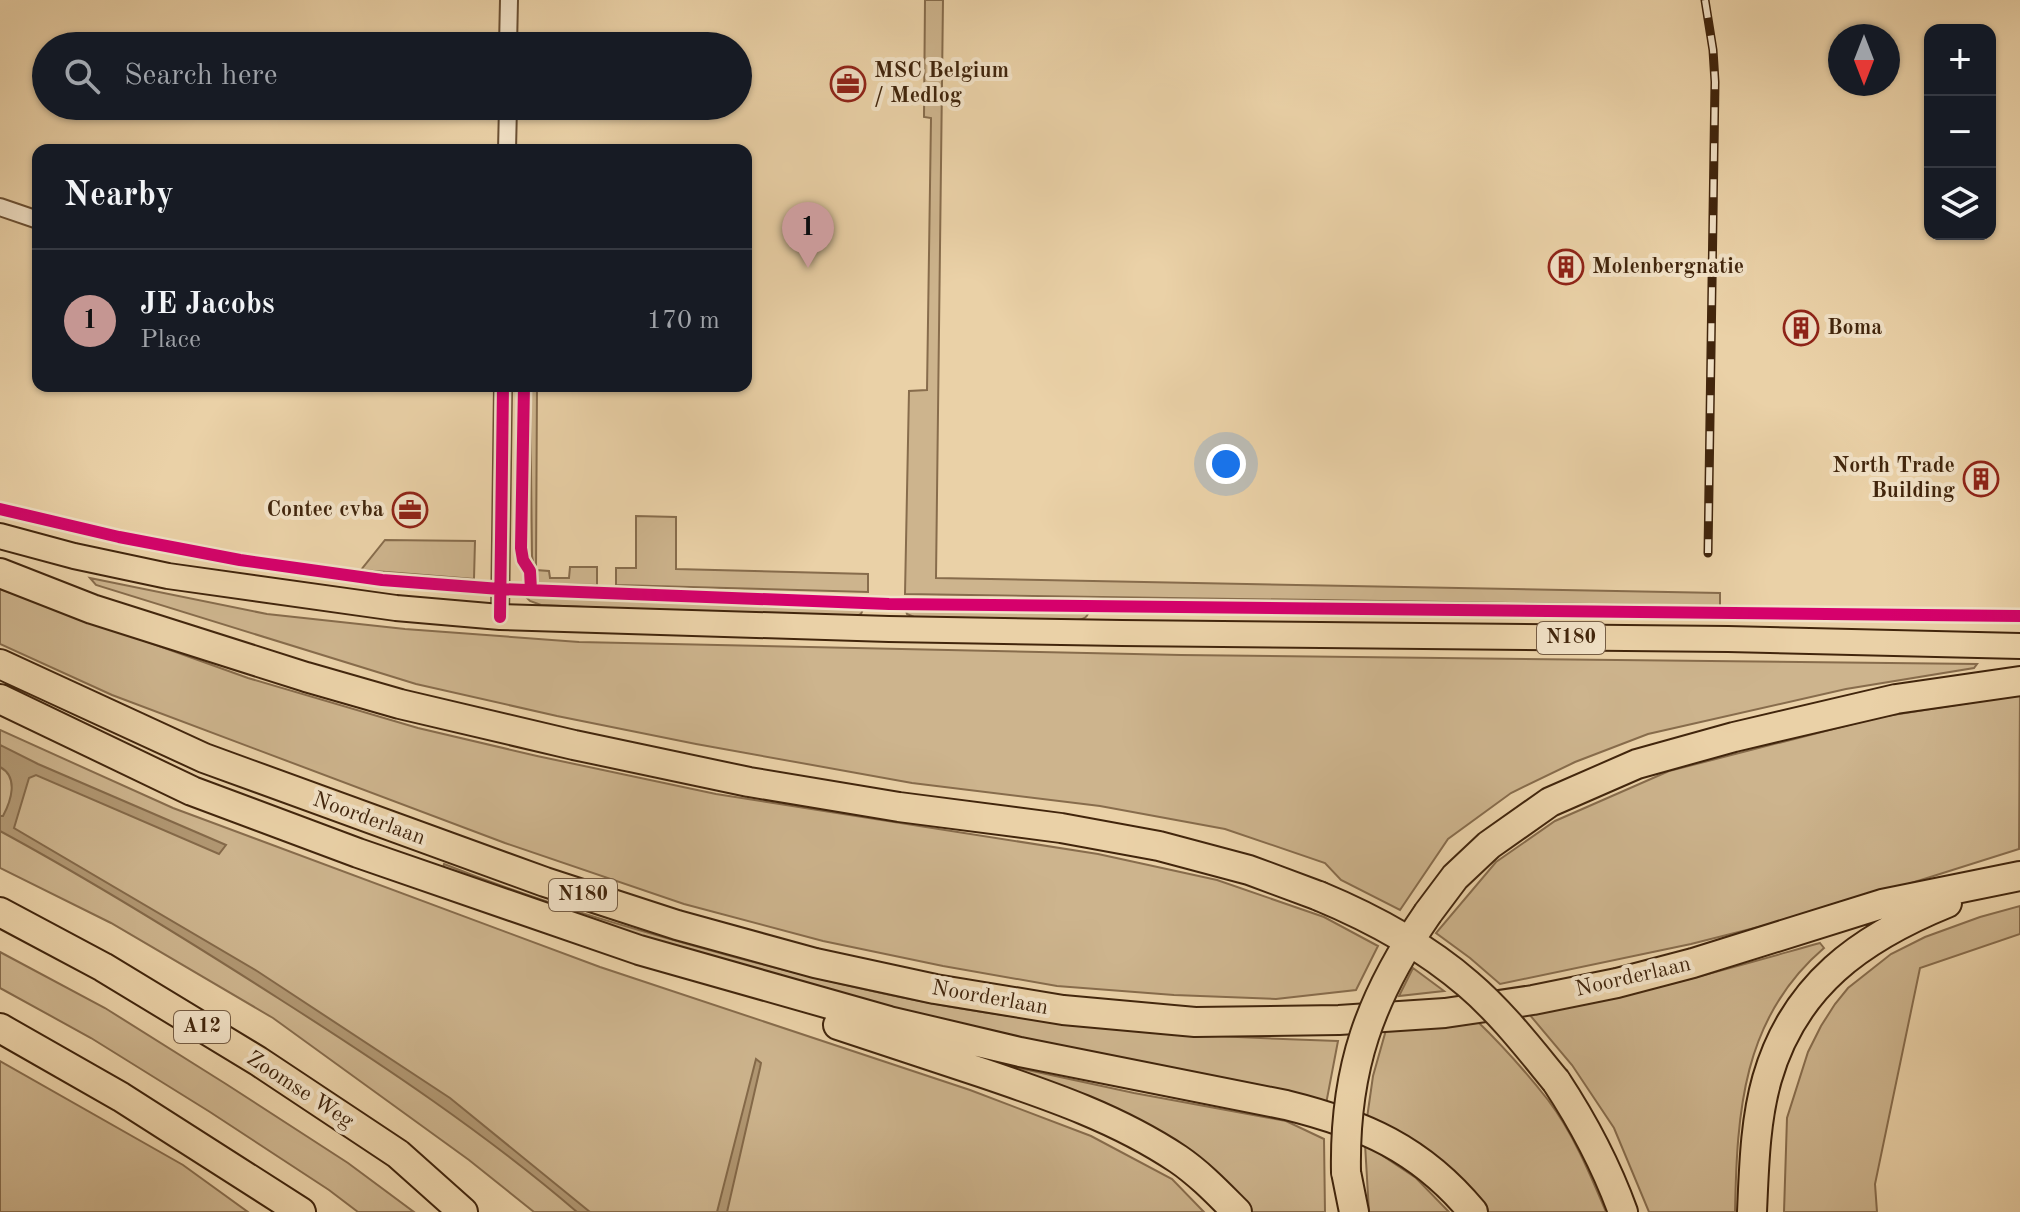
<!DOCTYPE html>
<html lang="en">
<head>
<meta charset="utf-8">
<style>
  body { margin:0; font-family:"Old Standard TT",serif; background:#20242c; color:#f1f3f6 }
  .controls { position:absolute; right:24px; top:24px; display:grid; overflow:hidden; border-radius:16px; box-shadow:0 2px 6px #0004 }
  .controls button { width:72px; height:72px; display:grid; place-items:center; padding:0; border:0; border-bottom:2px solid #363941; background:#171b24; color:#f1f3f6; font:40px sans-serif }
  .compass { position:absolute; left:1828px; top:24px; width:72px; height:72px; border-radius:50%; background:#171b24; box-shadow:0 2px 6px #0004; rotate:180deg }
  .you { position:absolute; left:1226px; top:464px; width:28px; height:28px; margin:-20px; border:6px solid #fff; border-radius:50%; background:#1a73e8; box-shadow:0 0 0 12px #1a73e833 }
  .badge { display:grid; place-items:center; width:52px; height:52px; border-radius:50%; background:#c59692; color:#111; font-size:26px; font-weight:700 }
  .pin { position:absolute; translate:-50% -66px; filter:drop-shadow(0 2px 4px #0008) }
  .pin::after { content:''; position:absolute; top:42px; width:28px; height:24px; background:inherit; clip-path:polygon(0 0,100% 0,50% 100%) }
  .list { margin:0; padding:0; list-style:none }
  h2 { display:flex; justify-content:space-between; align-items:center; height:104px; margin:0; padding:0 32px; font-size:34px }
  h2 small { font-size:26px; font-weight:400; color:#9ea1a6 }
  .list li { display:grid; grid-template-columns:52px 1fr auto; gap:24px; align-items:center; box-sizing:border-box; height:144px; padding:0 32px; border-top:2px solid #363941 }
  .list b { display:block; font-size:30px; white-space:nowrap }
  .list p { margin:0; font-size:26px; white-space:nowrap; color:#9ea1a6 }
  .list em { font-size:26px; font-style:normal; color:#9ea1a6 }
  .icon { flex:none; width:44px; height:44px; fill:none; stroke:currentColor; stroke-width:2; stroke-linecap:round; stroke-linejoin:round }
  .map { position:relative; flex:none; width:2020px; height:1212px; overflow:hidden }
  .search { position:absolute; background:#171b24; box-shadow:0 2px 6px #0004; left:32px; top:32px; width:720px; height:88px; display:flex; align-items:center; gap:20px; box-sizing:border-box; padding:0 28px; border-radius:44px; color:#9ea1a6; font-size:30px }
  .panel { position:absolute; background:#171b24; box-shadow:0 2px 6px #0004; left:32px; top:144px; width:720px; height:248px; border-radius:16px }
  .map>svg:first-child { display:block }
  .green { fill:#cdb48d; stroke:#876c4c; stroke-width:2 }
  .water { fill:#b19772; stroke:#846949; stroke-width:2 }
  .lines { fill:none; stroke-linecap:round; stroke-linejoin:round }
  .street-casing { stroke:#6b5033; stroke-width:20 }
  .primary-casing { stroke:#41250c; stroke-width:28 }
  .highway-casing { stroke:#41250c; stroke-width:32 }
  .street { stroke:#f1e1c6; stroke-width:16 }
  .primary { stroke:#ead1a7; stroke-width:24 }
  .highway { stroke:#ead1a7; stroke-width:28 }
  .rail-casing { stroke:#41250c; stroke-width:9 }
  .rail { stroke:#f1e1c6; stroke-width:6; stroke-dasharray:18; stroke-linecap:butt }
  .highway-bridge-casing { stroke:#41250c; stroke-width:32; stroke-linecap:butt }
  .highway-bridge { stroke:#ead1a7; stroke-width:28 }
  .cycleway-casing { stroke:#f1e1c6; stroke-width:17 }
  .cycleway { stroke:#d6006c; stroke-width:12 }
  .labels { text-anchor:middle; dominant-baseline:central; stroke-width:8; stroke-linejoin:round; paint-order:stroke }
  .shield { fill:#f1e1c6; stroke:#765d44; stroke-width:2 }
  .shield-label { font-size:20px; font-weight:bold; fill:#41250c }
  .poi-label { font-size:22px; font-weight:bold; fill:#41250c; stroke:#f1e1c6; text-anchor:start }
  .street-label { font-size:22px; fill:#41250c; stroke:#f1e1c6 }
</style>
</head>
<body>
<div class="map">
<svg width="2020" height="1212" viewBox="0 0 2020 1212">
  <rect width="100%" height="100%" fill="#ead1a7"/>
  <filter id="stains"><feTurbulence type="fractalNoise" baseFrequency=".0025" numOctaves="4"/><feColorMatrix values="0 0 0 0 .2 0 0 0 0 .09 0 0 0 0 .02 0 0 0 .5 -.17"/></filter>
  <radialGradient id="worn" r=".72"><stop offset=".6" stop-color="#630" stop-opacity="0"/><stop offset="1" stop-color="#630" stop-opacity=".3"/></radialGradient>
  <!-- green -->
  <path class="green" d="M925,0H943L936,578L1720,593V606L905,594L909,391L927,390L931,118L924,117Z
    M530,386H537L536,570L549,571L550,578H569L570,567H597V585L537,584L532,556Z
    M636,516L676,517V569L868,574V592L616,585V568H636Z
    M385,540L475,541L474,579L361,570Z
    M90,578L267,614L405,629L579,642L1181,655L1977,664L1974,668L1846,689L1648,734L1575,762L1511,793L1448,839L1400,910L1341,880L1325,863L1225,829L1100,806L912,783L696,744L557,716L416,684L96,585Z
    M0,589L248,678L418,728L537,756L716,794L1098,854L1217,880L1324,917L1378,946L1356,990L1276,999L1174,995L1057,986L943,966L823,941L684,904L505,843L112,695L0,644Z
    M524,595L864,607L861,614L855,617L717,613L541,605L530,601Z
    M905,608L1089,611C1087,618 1084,619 1077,620L914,617L907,614Z
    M2020,695L2019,849L1829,909L1691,944L1500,984L1470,958L1436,933L1496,862L1555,821L1669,771L1880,717Z
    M0,730L173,808L600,967L970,1090L1091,1136L1172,1179L1204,1212H534L469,1160L273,1018L111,923L0,868Z
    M444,864C536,901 632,929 727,955C801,975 876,994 952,1007C1079,1029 1210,1037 1338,1041L1326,1104L1124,1066L750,973L442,871Z
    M2020,906V934L1920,968L1875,1184L1877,1212H1784L1787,1118L1808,1052L1821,1026L1835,1004L1848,988L1891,954L1925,937L1980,917Z
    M1820,943L1824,948C1742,1018 1737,1113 1735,1212H1649L1614,1128L1572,1065L1529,1014C1628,998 1723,970 1820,943Z
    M0,952L105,1008L226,1084L348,1163L414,1212H358L329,1190L210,1112L91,1038L0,988Z
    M1413,968L1444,991L1399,996Z
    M1476,1020C1502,1045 1526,1072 1548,1100C1573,1133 1590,1174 1606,1212H1486L1443,1165L1410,1138L1367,1118L1373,1076L1386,1030Z
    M0,1061L183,1165L248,1212H0Z
    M995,1063L1134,1093L1286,1121L1324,1139L1325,1212H1249Z
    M1365,1144L1416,1178L1449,1212H1369Z"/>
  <!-- water -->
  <path class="water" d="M0,745L38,764L226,845L219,854L36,775L29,778L14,828L257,971L450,1098L590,1212H577C485,1133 383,1065 281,1000C189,941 96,883 0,831V816H3C11,801 19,777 0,767Z
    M756,1059L761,1063L760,1068L727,1212H717Z"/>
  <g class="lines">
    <!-- street casing -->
    <g class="street-casing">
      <path id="street" d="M508,46L509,0
        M507,150L508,106
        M0,207L38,220
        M500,617L503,386"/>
    </g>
    <!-- primary casing -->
    <g class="primary-casing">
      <path id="primary" d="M0,536L74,556L168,576L396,608L500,617L889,629L1122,633L1728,639L2020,646"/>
    </g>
    <!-- highway casing -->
    <g class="highway-casing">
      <path id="highway" d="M0,573L92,609L306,677L400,704L574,745L749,782L899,807L1061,828L1159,846L1249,870L1319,896
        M0,664L204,758L545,882L677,925L815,963L935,989L1063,1010L1195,1022L1339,1020L1445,1013L1533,1000L1617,983L1693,963L1882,904L2020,876
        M0,699L192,791L358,853L639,950L889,1021L1020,1052L1286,1105C1363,1124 1421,1149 1473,1212
        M0,912L103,967L258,1061L398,1154L463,1212
        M1428,913L1455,877L1489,845L1550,802L1637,764L1734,737L1896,699L2020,681
        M838,1025C886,1041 935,1057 983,1073C1051,1096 1118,1119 1178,1159C1200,1174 1218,1193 1237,1212
        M0,1028L121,1097L301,1212
        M1556,1081C1583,1122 1606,1165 1623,1212
        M1346,1172L1354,1212
        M1752,1212C1754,1168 1755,1121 1767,1079C1794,985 1861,938 1947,903"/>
    </g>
    <!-- street -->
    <use href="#street" class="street"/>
    <!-- primary -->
    <use href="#primary" class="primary"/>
    <!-- highway -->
    <use href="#highway" class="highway"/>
    <!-- rail casing -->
    <g class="rail-casing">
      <path id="rail" d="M1705,0L1713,50L1715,82L1708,553"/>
    </g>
    <!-- rail -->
    <use href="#rail" class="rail"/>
    <!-- highway-bridge casing -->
    <g class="highway-bridge-casing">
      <path id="highway-bridge" d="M1319,896C1372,918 1424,946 1468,984C1501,1012 1528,1047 1556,1081
        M1346,1172C1344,1069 1370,997 1428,913"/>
    </g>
    <!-- highway-bridge -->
    <use href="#highway-bridge" class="highway-bridge"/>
    <!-- cycleway casing -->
    <g class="cycleway-casing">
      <path id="cycleway" d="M524,386L521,548L523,560L530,571L531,590
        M0,509L119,537L240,560L382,580L500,589L889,604L2020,616
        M500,617L503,386"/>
    </g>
    <!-- cycleway -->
    <use href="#cycleway" class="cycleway"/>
  </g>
  <!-- icons -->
  <defs>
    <g id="office-ring" transform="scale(1.8)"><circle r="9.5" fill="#f1e1c6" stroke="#8f2418" stroke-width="1.5"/><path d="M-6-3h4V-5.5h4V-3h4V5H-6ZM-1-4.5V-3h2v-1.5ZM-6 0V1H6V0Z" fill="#8f2418"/></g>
    <g id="building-ring" transform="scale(1.8)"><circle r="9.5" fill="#f1e1c6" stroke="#8f2418" stroke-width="1.5"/><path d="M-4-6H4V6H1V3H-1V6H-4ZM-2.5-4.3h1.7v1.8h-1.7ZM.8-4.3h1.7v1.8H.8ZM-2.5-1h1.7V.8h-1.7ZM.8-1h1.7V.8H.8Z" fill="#8f2418"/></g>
  </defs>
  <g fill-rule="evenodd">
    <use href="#office-ring" x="848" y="84"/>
    <use href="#building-ring" x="1566" y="267"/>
    <use href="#building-ring" x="1801" y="328"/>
    <use href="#building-ring" x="1981" y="479"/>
    <use href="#office-ring" x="410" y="510"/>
  </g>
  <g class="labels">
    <!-- shield labels -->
    <g class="shield">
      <rect x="1537" y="622" width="68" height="32" rx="6"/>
      <rect x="549" y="879" width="68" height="32" rx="6"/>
      <rect x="174" y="1011" width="56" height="32" rx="6"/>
    </g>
    <g class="shield-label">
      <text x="1571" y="638">N180</text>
      <text x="583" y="895">N180</text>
      <text x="202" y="1027">A12</text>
    </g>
    <!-- poi labels -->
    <g class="poi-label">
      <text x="874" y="71">MSC Belgium<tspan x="874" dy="25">/ Medlog</tspan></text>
      <text x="1592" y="267">Molenbergnatie</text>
      <text x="1827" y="328">Boma</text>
      <text x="1955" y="466" text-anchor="end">North Trade<tspan x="1955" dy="25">Building</tspan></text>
      <text x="384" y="510" text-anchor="end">Contec cvba</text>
    </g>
    <!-- street labels -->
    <g class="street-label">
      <text transform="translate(369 819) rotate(20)">Noorderlaan</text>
      <text transform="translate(1633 977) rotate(-13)">Noorderlaan</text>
      <text transform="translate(990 998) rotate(10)">Noorderlaan</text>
      <text transform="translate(300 1090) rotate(33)">Zoomse Weg</text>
    </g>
  </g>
  <rect width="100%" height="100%" filter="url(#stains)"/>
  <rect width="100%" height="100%" fill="url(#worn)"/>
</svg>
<div class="controls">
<button>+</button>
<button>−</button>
<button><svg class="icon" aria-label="layers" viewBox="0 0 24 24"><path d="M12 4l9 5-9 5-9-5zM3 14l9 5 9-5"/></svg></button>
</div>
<svg class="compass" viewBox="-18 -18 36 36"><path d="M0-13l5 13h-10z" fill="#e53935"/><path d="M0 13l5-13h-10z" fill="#9ea1a6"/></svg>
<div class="you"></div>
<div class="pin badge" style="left:808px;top:268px">1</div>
<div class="search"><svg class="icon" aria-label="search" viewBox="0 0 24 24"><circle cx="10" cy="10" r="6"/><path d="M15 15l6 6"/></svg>Search here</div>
<section class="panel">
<h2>Nearby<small></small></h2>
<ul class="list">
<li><span class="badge">1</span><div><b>JE Jacobs</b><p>Place</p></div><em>170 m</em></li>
</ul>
</section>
</div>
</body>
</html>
